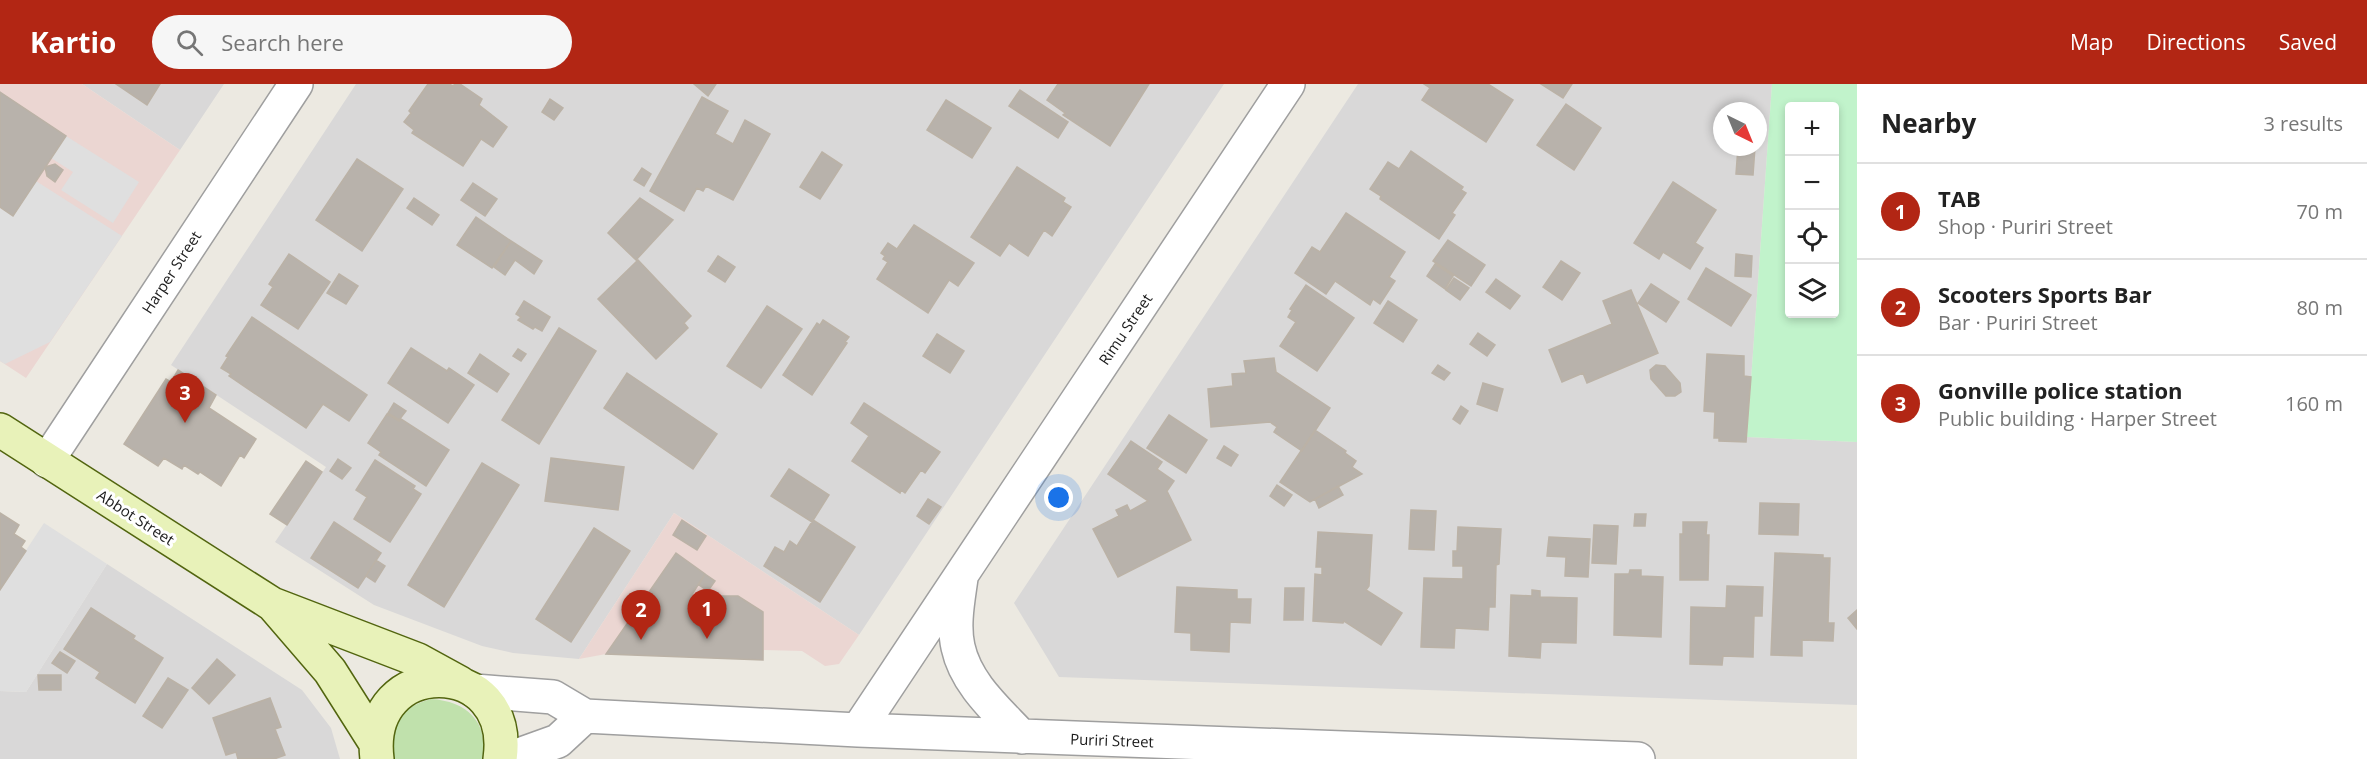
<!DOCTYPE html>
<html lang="en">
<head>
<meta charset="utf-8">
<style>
  body { margin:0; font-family:"Open Sans",sans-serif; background:#f6f6f6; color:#222 }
  .controls { position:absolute; right:18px; top:18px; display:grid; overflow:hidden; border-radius:6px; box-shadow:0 3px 9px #0003 }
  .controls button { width:54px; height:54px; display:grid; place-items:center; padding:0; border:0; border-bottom:2px solid #e0e0e0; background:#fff; color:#222; font:30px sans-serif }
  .compass { position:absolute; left:1713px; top:18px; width:54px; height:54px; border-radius:50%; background:#fff; box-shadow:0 3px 9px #0003; rotate:137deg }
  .you { position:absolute; left:1059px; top:414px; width:21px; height:21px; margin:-15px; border:4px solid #fff; border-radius:50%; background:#1a73e8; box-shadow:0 0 0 9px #1a73e833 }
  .badge { display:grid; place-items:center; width:39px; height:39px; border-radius:50%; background:#b22614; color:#fff; font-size:20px; font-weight:700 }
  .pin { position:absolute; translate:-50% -50px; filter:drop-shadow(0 2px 3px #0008) }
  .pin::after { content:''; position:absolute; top:32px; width:21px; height:18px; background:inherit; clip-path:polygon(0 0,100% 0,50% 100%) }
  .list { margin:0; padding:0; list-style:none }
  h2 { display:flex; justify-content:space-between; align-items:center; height:78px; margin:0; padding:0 24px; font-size:26px }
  h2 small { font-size:20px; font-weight:400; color:#767676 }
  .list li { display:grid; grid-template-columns:39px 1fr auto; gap:18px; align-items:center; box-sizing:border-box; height:96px; padding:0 24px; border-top:2px solid #e0e0e0 }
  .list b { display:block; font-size:22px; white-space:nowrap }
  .list p { margin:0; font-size:20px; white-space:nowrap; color:#767676 }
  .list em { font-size:20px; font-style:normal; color:#767676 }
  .icon { flex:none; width:33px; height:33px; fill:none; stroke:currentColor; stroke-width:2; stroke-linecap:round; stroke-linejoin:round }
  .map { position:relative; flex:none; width:1857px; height:675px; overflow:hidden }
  header { display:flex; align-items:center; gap:36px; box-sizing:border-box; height:84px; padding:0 30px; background:#b22614; color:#fff }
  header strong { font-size:28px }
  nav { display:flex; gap:33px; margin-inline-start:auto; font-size:21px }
  .search { width:420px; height:54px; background:#f6f6f6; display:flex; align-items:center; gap:15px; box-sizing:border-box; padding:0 21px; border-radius:33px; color:#767676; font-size:22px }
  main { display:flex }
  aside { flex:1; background:#fff }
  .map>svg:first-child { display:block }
  .residential { fill:#d9d8d8; fill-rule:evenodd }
  .commercial { fill:#ebd6d2 }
  .grass { fill:#c0e1ac }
  .park { fill:#c1f3cb; fill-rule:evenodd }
  .parking { fill:#dfdfdf }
  .building { fill:#b8b2ab; stroke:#bbb2a6; stroke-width:1.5 }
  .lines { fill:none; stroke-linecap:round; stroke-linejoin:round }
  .street-casing { stroke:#9f9f9f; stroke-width:36 }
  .secondary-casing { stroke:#52650f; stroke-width:36 }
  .street { stroke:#fff; stroke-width:33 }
  .secondary { stroke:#e8f2b9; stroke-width:33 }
  .labels { text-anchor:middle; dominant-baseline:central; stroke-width:6; stroke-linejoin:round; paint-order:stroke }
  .street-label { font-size:15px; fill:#1b1b1b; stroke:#fff }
</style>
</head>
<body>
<header>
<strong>Kartio</strong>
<div class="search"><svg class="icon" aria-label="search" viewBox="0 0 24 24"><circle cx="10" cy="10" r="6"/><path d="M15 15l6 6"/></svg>Search here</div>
<nav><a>Map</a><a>Directions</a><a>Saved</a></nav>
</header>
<main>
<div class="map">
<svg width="1857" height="675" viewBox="0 0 1857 675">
  <rect width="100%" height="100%" fill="#ece9e1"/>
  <!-- residential -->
  <path class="residential" d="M82,0H224L180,66Z
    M356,0H1224L859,551L674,429L579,575L513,569L482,562L374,521L275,458L326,383L171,281Z
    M1358,0H1772L1747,353L1857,358V621L1059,593L1014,519ZM1722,27H1758V63H1722Z
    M107,480L302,606L331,644L340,675H0V607L26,608Z"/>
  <!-- commercial -->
  <path class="commercial" d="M0,0H82L180,66L26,294L0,277Z
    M674,429L859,551L839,580L825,582L802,567L764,566L763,576L606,570L579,575Z"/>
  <!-- grass -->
  <path class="grass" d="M431,615C466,617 490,638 482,675H392C394,640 394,626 431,615Z"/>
  <!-- park -->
  <path class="park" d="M1772,0H1857V358L1747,353ZM1790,22H1834V230H1790Z"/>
  <!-- parking -->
  <path class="parking" d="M66,52L139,98L113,139L61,106L73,88L51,74Z
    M36,97L122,152L50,258L5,280L0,277V123L13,132Z
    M44,439L107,480L26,608L0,607V506Z"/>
  <!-- building -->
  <path class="building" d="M116,0H160L147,21Z
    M428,0H449L453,2L455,0H460L482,15L479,21L507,43L493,63L481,55L463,82L412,49L414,46L404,38L411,29L409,27Z
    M694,0H716L708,12Z
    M1058,0H1149L1110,62L1063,31L1065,29L1047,16Z
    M1424,0H1488L1513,16L1486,58L1422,16L1430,4Z
    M1541,0H1572L1563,14Z
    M1020,6L1068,38L1058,54L1009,22Z
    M0,8L66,52L13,132L0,123Z
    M702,13L728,27L715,50L733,60L745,36L770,50L733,116L706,102L703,107L697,104L684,127L650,107Z
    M550,15L563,24L554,36L542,28Z
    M946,16L991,44L972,74L927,46Z
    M1566,20L1601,44L1574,86L1537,61Z
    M1738,63H1755L1753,91L1736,90Z
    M1411,67L1463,103L1461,106L1466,109L1452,129L1455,131L1439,155L1380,115L1381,112L1370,105L1388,78L1399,85Z
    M822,68L842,81L820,115L800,103Z
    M357,75L403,105L362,167L316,136Z
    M55,80L63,86L55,98L47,92L45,83Z
    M1017,83L1065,114L1063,118L1071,123L1052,152L1044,146L1028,172L1009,159L1000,172L971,153Z
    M642,84L651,90L644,102L634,96Z
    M1673,98L1716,126L1695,159L1703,164L1690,185L1663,168L1659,175L1634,159Z
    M473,99L497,115L485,132L461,116Z
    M414,114L439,131L432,141L407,124Z
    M640,114L673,136L636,176L608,149Z
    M1346,129L1405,168L1389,193L1395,197L1380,220L1373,215L1370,221L1335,197L1326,210L1295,189L1312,163L1320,168Z
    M476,133L511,157L492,184L457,161Z
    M914,141L974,179L958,202L949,196L928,229L877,195L888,178L883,175L885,172L881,169L888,159L897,165Z
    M1448,156L1485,181L1471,202L1433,177Z
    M511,157L542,177L534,190L515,176L505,191L494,183Z
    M289,170L330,198L298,245L261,221L273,203L269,200Z
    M1736,170L1752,172L1751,193L1735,192Z
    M718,172L735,183L725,198L708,187Z
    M638,176L691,232L684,239L688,244L656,275L598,215Z
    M1561,177L1580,189L1562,216L1543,203Z
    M1435,180L1453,192L1445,205L1427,192Z
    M1706,184L1751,211L1731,242L1688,215Z
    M339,190L358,202L346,220L327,209Z
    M1454,194L1469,204L1460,216L1446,206Z
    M1496,195L1520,212L1510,225L1486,208Z
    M1651,200L1679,218L1666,238L1638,219Z
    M1306,201L1354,234L1317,287L1280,262L1296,238L1288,233L1292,226L1290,225Z
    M1631,206L1658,269L1587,299L1583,289L1562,298L1549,266L1612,240L1603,217Z
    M524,217L550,233L542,247L535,243L533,245L518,236L521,233L516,230Z
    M1388,217L1417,236L1403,258L1374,239Z
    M767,222L802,245L761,304L727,282Z
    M252,233L367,311L349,337L323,320L306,344L229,292L231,290L221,284L228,273L226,272Z
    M823,236L849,253L845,258L847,259L812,311L783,291L817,239L820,241Z
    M559,244L596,267L539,360L502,336Z
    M1478,249L1495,261L1487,272L1470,260Z
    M937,250L964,267L950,289L923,272Z
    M411,264L447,287L449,284L474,301L448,339L388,299Z
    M518,265L526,270L521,277L513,272Z
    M480,270L509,290L497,308L468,289Z
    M1707,270L1744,272V292L1751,293L1746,358L1719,357V354H1714L1715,328L1704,327Z
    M1274,274L1276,288L1330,324L1302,367L1274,348L1277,343L1270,338L1211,343L1208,305L1233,302L1232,290L1246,289L1244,277Z
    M1438,281L1450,289L1444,296L1432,289Z
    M1656,281L1665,282L1680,299L1681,308L1675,312H1666L1651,295L1650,286Z
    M178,286L216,311L209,324L256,355L244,374L240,371L221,402L200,388L198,390L184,381L182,385L164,374L158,382L124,360L166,295L171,298Z
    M627,289L717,350L693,385L604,324Z
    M1483,299L1503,305L1497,327L1477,320Z
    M394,319L406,327L399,336L388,329Z
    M864,319L940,368L925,389L921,386L905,409L901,406L900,409L852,377L869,352L851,339Z
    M1461,322L1468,327L1460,340L1453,335Z
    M387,330L399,337L401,335L449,366L426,402L379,371L381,368L368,359Z
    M1169,331L1207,356L1186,389L1147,364Z
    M1315,346L1346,367L1345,369L1356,377L1352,383L1362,390L1310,418L1280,398Z
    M1131,357L1162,378L1157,385L1174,397L1167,407L1191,456L1118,493L1093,445L1119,432L1116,426L1127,421L1130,427L1148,417L1108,390Z
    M1224,362L1238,371L1231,382L1217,374Z
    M551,374L624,383L618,426L545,417Z
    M338,375L351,384L342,395L330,387Z
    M375,376L415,402L413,405L421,410L390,458L354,435L367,413L356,406Z
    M306,377L322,388L287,441L270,430Z
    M482,379L519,401L444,523L408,501Z
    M789,385L829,411L812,438L771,412Z
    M1277,401L1292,411L1284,422L1270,412Z
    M1338,402L1343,411L1319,424L1315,415Z
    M928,415L941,423L929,440L917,432Z
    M1760,419L1799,420L1798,451L1759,450Z
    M1411,426L1436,427L1434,466L1409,465Z
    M0,429L19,441L14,450L25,457L21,463L26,467L0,506Z
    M1635,430H1646L1645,442H1634Z
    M682,436L706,452L697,466L673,451Z
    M813,436L855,463L820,518L764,482L775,463L784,468L790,457L797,462Z
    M334,438L381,469L358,504L311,474Z
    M1683,438H1707L1706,451H1709L1708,496H1680V450H1683Z
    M1594,441L1618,442L1616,480L1592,479Z
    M1458,443L1501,445L1499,480L1496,481L1495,523H1489L1488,546L1455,544L1454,564L1421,563L1424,494L1463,495V482H1453V467H1457Z
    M594,444L630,467L571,558L536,535Z
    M1318,448L1372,451L1369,502L1366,506L1402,529L1381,561L1344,537L1343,539L1313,537L1315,490L1322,491V483H1316Z
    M1549,453L1590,455L1588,493L1565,492L1566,473L1547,472Z
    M676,469L705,490L691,512H738L763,528V576L606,570Z
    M1775,469L1823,471V474H1830L1828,539H1834L1833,557L1802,556V572L1771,571Z
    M376,476L385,482L375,498L366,492Z
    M1630,486H1641V492L1663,493L1661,553L1614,551L1615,490H1629Z
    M705,490L715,497L708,507L699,501Z
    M1727,502L1763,503L1762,532H1754L1753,573L1723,572L1722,581L1690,580L1691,523L1726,524Z
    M1177,503L1237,506V515H1251L1250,539L1230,538L1229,568L1191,566V549L1175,548Z
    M1285,504H1304L1303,536H1284Z
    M1532,506L1540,507V513L1577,514L1576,559L1541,558L1540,574L1509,572L1511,511L1532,512Z
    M91,524L135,552L133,555L163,574L135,619L96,594L100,588L64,565Z
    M1857,526V545L1848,534Z
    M60,568L75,577L67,589L52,579Z
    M217,575L235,591L209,620L192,604Z
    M38,591H61V606H39Z
    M168,594L188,606L162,644L143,632Z
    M270,614L281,643L275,645L285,671L274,675H238L236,668L226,671L213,634Z"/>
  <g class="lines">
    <!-- street casing -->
    <g class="street-casing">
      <path id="street" d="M47,377L296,0
        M961,494C958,516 953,541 958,563C966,600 997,626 1022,653
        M475,607L553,613L585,632L858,646L1638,675
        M858,646L1288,0
        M508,675L558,657L585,632"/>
    </g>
    <!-- secondary casing -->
    <g class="secondary-casing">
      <path id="secondary" d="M0,346L272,520L418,576L460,599
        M274,522L330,587L375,658
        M377,675C364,570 515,571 500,675"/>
    </g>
    <!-- street -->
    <use href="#street" class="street"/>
    <!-- secondary -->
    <use href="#secondary" class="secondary"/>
  </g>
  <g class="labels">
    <!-- street labels -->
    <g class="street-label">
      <text transform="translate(171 188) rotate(-57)">Harper Street</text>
      <text transform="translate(1125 245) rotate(-56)">Rimu Street</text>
      <text transform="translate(136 433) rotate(33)">Abbot Street</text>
      <text transform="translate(1112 656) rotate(2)">Puriri Street</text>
    </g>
  </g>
</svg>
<div class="controls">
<button>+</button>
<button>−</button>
<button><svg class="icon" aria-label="locate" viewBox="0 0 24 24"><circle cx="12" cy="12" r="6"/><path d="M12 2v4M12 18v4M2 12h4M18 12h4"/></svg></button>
<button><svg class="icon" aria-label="layers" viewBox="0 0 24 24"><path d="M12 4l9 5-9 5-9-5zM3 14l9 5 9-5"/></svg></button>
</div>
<svg class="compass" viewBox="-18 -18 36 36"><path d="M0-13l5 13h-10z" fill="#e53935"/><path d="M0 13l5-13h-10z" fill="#767676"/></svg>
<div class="you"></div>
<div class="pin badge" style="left:707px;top:555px">1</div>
<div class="pin badge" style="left:641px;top:556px">2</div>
<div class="pin badge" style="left:185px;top:339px">3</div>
</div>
<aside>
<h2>Nearby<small>3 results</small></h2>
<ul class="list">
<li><span class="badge">1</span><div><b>TAB</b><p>Shop · Puriri Street</p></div><em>70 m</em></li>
<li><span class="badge">2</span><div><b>Scooters Sports Bar</b><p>Bar · Puriri Street</p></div><em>80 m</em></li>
<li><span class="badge">3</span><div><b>Gonville police station</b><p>Public building · Harper Street</p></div><em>160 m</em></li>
</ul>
</aside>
</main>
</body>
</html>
